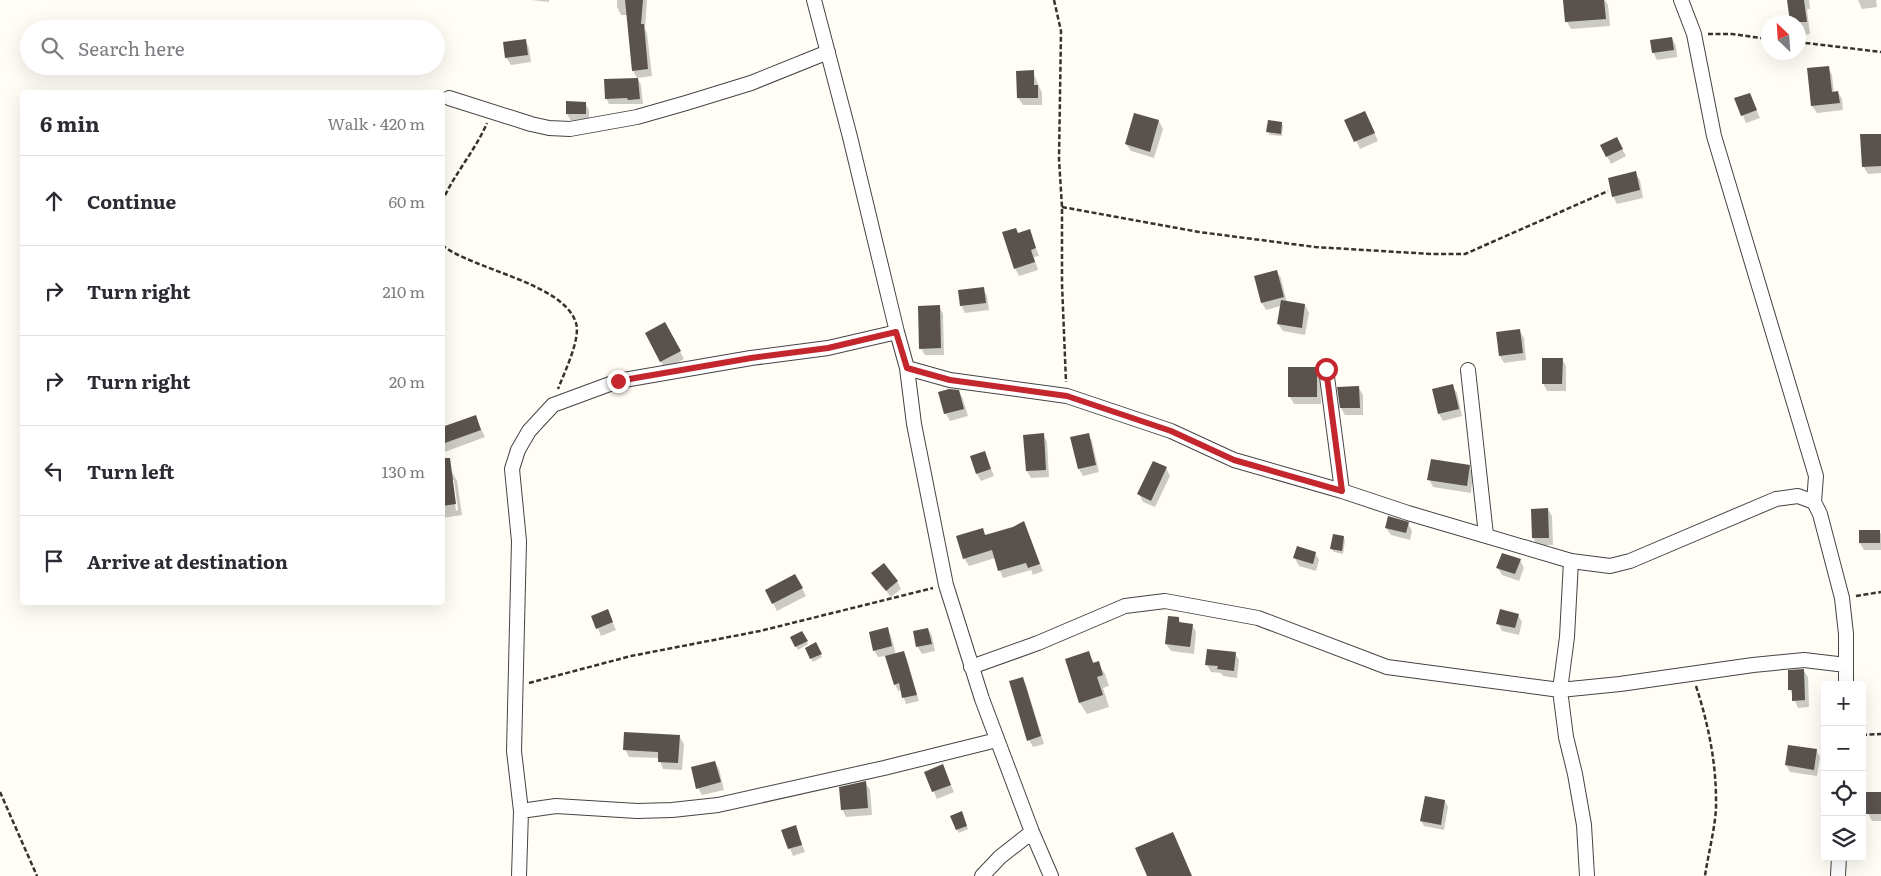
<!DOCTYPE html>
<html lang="en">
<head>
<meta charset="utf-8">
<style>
  body { margin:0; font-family:Literata,serif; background:#f2f2f3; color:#2b2b33 }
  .controls { position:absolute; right:15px; bottom:15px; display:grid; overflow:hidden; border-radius:5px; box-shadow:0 5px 20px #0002 }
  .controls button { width:45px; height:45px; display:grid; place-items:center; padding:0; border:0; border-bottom:1px solid #e1e1e2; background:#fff; color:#2b2b33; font:25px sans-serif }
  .compass { position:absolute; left:1761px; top:15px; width:45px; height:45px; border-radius:50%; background:#fff; box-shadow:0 5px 20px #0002; rotate:335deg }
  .stop { position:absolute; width:15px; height:15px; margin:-11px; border:4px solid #c4262e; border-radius:50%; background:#fff }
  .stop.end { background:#c4262e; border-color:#fff; box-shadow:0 1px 5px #0008 }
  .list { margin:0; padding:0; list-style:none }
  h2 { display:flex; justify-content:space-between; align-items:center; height:65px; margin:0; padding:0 20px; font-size:21px }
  h2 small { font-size:16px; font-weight:400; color:#7c7c81 }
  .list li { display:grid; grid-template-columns:32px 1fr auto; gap:15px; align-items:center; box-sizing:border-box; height:90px; padding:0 20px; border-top:1px solid #e1e1e2 }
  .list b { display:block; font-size:19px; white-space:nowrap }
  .list em { font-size:16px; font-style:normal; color:#7c7c81 }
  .icon { flex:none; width:28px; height:28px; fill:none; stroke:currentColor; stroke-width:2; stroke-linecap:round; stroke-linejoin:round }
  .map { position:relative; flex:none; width:1881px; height:876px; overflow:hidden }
  .search { position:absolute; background:#fff; box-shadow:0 5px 20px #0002; left:20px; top:20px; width:425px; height:55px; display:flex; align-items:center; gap:12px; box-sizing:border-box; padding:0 18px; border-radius:28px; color:#7c7c81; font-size:19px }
  .panel { position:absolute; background:#fff; box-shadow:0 5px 20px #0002; left:20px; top:90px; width:425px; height:515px; border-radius:5px }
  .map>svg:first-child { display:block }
  .shadow { fill:#0003; fill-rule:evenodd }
  .building { fill:#5a524d }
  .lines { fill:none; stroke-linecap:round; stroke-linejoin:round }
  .minor-casing { stroke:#444; stroke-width:16 }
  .path { stroke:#333; stroke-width:2.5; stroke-dasharray:5 2.5; stroke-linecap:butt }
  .minor { stroke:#fff; stroke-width:14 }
  .route { stroke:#c4262e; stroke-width:6 }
</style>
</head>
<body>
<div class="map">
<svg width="1881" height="876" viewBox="0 0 1881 876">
  <rect width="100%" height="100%" fill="#fffdf5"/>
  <!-- shadow -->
  <path class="shadow" d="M532,0H549V2Z
    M617,0H647L645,29L647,33L652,76L637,78L633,71L628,15H621L617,7Z
    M1580,0H1605L1608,5L1610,26L1571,29L1567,22L1565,2Z
    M1788,0H1809L1810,9H1807L1810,34L1798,36V22H1791Z
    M1858,0H1876L1877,7L1862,9Z
    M1672,38L1676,46L1677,57L1657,60L1653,52Z
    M525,40L529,48L531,62L511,65L506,57Z
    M1828,67L1832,75L1834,92H1838L1842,99L1843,110L1817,113L1812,106L1808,69Z
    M1018,72H1033L1042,93V105H1023L1018,98Z
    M638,79L641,85L643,104H609L606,98Z
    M1750,95L1760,118L1746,123L1736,99Z
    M585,103L589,110V121H571L567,114Z
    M1346,120H1369L1378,141L1360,149Z
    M1159,121L1163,129L1154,158L1131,151L1126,144Z
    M1281,123L1283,126L1282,136L1270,135L1268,132Z
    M1881,136V173L1868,174L1863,166Z
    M1620,145L1626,156L1611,164L1602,146Z
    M1635,173L1640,180L1643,198L1617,204L1613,196Z
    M1029,230L1039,256L1034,257L1038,270L1019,276L1015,268L1018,234Z
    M1276,271L1281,278L1287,303L1305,305L1309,313L1305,335L1283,331L1278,324L1281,306L1266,310L1262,303L1255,277Z
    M983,289L987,296L989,310L965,313L961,305Z
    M939,306L943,314L944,355H925L921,348Z
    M665,324L684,359L665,369L646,334Z
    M1519,330L1524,338L1526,360L1504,363L1500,356L1497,333Z
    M1562,359L1566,366V391H1547L1543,383Z
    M1316,368L1320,376L1321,404H1294L1290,397L1289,369Z
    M1452,386L1457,393L1462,416L1443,421L1439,414Z
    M1339,388H1359L1363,395V415H1345L1341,408Z
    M959,391L963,399L968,416L950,421L946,414L940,392Z
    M475,416L485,437L442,453V429Z
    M1043,434L1047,442L1049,477L1031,478L1027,471L1025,436Z
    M1088,434L1092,441L1099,472L1083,476L1079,469L1072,438Z
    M984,452L994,476L981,481L977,474Z
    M1469,467L1473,474L1471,493L1433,487L1429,479Z
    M1166,468L1170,476L1155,507L1143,502L1139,494Z
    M451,470L457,481L462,515L442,518V471ZM452,480H454L458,510L456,511Z
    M1548,509L1552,516L1553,545H1537L1533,538Z
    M1024,523L1043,571L1033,575L1031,570L1003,578L995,558L969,566L964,558L982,530L986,536Z
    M1408,523L1412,531L1410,540L1391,535L1386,528Z
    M1879,531L1881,534V550H1864L1860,543Z
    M1344,538L1345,541L1343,554L1334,552L1332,549Z
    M1315,553L1319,560L1316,571L1299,566L1295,558Z
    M1520,560L1524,568L1519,581L1502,575L1498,568Z
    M873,574L897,581L901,589L891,597Z
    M799,582L806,596L777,611L773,603Z
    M608,611L616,630L601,636L593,616Z
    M1518,615L1522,622L1519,635L1502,631L1498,623Z
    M1178,618L1182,624L1192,625L1196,632L1194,654L1171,651L1166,644Z
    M887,629L891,636L896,655L903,652L907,659L919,701L906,704L901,690L898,691L895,684L886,656L878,657L874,650Z
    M928,629L932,636L935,651L922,654L917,646Z
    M802,632L808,644L798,650L791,638Z
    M816,644L822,657L813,662L806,648Z
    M1208,651L1235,653L1239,660L1237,678L1223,676L1221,673L1211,672L1207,665Z
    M1088,653L1095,664L1098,663L1105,674L1109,686L1103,688L1109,707L1087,714L1080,703L1066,660Z
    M1803,670L1808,677L1809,707L1798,708L1790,690Z
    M1022,678L1026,685L1044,744L1033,747L1029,740Z
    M679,736L684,744L682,770L663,769L659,758L629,757L625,749Z
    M1816,750L1820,757L1817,776L1790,772L1786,765Z
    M715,762L719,769L724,790L702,795L698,788Z
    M942,766L954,792L937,799L926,773Z
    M865,782L870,790L872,815L846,817L842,809Z
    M1881,794V821H1872L1868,813Z
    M1445,801L1448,807L1444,830L1424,826L1421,821Z
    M963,816L968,829L959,833L957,830Z
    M795,826L805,852L793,856L783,830Z"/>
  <!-- building -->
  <path class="building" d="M625,0H643L641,24H644L648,69L632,71Z
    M1563,0H1604L1606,19L1565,22Z
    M1787,0H1804L1807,22H1790Z
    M1672,37L1674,50L1652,53L1650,40Z
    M526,39L528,55L505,58L503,42Z
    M1829,66L1832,92L1838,91L1840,103L1811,106L1807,68Z
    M1034,70V85H1038V98H1017L1016,71Z
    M638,78L640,99L628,100L627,98L605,99L604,79Z
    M1750,93L1757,110L1741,116L1734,98Z
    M566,101L586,102V114H566Z
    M1365,111L1375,133L1354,142L1344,120Z
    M1134,113L1159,120L1150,152L1125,144Z
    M1268,120L1282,122L1281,134L1266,132Z
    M1860,134H1881V166L1862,167Z
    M1617,137L1623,149L1606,157L1600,145Z
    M1636,171L1640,190L1612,197L1608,178Z
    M1016,228L1018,233L1030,229L1036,248L1031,250L1035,262L1014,269L1002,232Z
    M1277,270L1284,297L1261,303L1254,276Z
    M984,287L986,303L960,306L958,290Z
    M1281,300L1305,304L1302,328L1277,324Z
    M940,305L941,348L919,349L918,306Z
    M665,322L681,351L660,362L645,333Z
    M1520,329L1523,353L1499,356L1496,332Z
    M1542,358H1563L1562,384H1542Z
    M1288,367H1317V397H1288Z
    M1453,384L1459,409L1438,414L1432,389Z
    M1359,386L1360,408H1340L1337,387Z
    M949,389L959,390L964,409L944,414L938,392Z
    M476,415L481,430L442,444V427Z
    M1044,433L1046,470L1026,471L1023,435Z
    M1089,433L1096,465L1078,469L1070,437Z
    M985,451L991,469L976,474L970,456Z
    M442,458H450L456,504L442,506Z
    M1431,459L1470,465L1467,486L1427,480Z
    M1153,461L1167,467L1151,501L1137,494Z
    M1548,508L1549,538H1532L1531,509Z
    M1388,516L1409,522L1406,533L1385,528Z
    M1024,521L1040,564L1028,568L1026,563L998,571L992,550L963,559L956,536L983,528L985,535L1013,527Z
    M1859,530H1880V543H1859Z
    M1333,534L1344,536L1342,551L1330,549Z
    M1297,546L1316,552L1313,564L1293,558Z
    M1502,553L1521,559L1515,574L1496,568Z
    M884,563L898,581L886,591L871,573Z
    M795,574L803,588L772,604L765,590Z
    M608,609L613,622L596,629L591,616Z
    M1500,609L1519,614L1515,628L1496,624Z
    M1168,616L1179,617V622L1193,624L1190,647L1165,644Z
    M888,627L892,646L873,651L869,632Z
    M928,628L932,644L916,647L913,631Z
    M802,631L808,641L795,647L790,637Z
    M816,642L822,654L810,659L805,648Z
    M1207,649L1236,652L1234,671L1217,669L1218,666L1205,665Z
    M904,651L917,695L902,698L899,683L894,685L885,656Z
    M1089,651L1093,663L1099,661L1103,675L1097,677L1103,695L1079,703L1065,659Z
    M1804,669L1805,700L1792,701V690H1788V670Z
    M1023,677L1041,736L1027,741L1009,681Z
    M624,732L680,735L678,763L658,762V752L623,750Z
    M1788,745L1817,749L1814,770L1785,765Z
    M715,761L721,782L696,789L691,767Z
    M943,764L951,785L932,792L924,772Z
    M866,781L868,808L841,810L839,787Z
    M1866,792H1881V814H1866Z
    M1425,796L1445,800L1441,825L1420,821Z
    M962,811L967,826L956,830L950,816Z
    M796,825L802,845L788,849L781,830Z
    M1173,832L1192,876H1147L1135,848Z"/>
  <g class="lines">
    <!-- minor casing -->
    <g class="minor-casing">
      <path id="minor" d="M814,0L850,137L897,332L907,368L914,424L946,585L982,699L1032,832L1051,876
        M1681,0L1694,34L1714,136L1816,476L1814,502
        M449,98L531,124L549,128L570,129L637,117L686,103L751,83L828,52
        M907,368L950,380L1067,396L1171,431L1234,460L1342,491L1408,513L1571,561L1610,566L1630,561L1776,499L1798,496L1814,502L1820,514L1842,598L1846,634V685
        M1326,369L1342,491
        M1468,370L1486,535
        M1571,561L1567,637L1560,690L1566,737L1575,774L1584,825L1587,876
        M971,667L1038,643L1125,606L1165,601L1258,618L1387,667L1560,690L1620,684L1753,665L1804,660L1846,665
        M521,811L556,806L637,811L672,810L718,805L884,768L997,740
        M519,876L521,811L514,751L519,541L512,469L518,450L529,431L553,405L618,381L751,358L828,348L897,332
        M982,876L1000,857L1032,832
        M1838,876L1839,857"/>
    </g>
    <!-- path -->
    <path class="path" d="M1054,0L1061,31L1059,159L1062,207V284L1066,382
      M1708,34H1732L1768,39
      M1798,42L1881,52
      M442,202C454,174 475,151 487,123
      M1062,207L1199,232L1315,247L1431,254H1465L1608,191
      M442,245C473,270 564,283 576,323C581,339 564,373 558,389
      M1856,596L1881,592
      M529,683L631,656L760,631L933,588
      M1696,686C1708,723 1716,761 1716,800C1717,822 1708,854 1705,876
      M1862,735L1881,734
      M0,792L37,876"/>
    <!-- minor -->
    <use href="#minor" class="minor"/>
  </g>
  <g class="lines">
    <!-- route -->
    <path class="route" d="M618,381L751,358L828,348L896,332L907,368L950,380L1067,396L1171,431L1234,460L1342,491L1326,369"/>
  </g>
</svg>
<div class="controls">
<button>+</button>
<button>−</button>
<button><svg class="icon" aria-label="locate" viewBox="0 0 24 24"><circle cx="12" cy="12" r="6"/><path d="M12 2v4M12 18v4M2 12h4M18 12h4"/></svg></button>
<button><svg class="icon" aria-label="layers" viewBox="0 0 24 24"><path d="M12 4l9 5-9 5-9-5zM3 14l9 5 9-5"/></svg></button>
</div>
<svg class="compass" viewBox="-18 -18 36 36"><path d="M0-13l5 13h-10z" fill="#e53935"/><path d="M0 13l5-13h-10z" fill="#7c7c81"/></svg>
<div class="stop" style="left:1326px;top:369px"></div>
<div class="stop end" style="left:618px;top:381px"></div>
<div class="search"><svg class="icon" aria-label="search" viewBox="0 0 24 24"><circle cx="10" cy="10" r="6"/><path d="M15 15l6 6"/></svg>Search here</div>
<section class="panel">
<h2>6 min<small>Walk · 420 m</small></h2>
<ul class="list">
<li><svg class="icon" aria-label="ahead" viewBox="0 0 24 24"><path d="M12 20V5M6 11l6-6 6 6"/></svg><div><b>Continue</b></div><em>60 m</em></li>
<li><svg class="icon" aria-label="right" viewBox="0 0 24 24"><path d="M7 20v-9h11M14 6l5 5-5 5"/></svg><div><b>Turn right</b></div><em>210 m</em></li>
<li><svg class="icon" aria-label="right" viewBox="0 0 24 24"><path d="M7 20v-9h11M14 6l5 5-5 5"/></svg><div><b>Turn right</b></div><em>20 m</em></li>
<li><svg class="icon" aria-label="left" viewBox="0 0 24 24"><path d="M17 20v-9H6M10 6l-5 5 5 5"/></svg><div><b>Turn left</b></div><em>130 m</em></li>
<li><svg class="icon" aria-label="arrive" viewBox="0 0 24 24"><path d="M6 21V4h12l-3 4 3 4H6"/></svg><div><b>Arrive at destination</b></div></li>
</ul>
</section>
</div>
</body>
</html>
